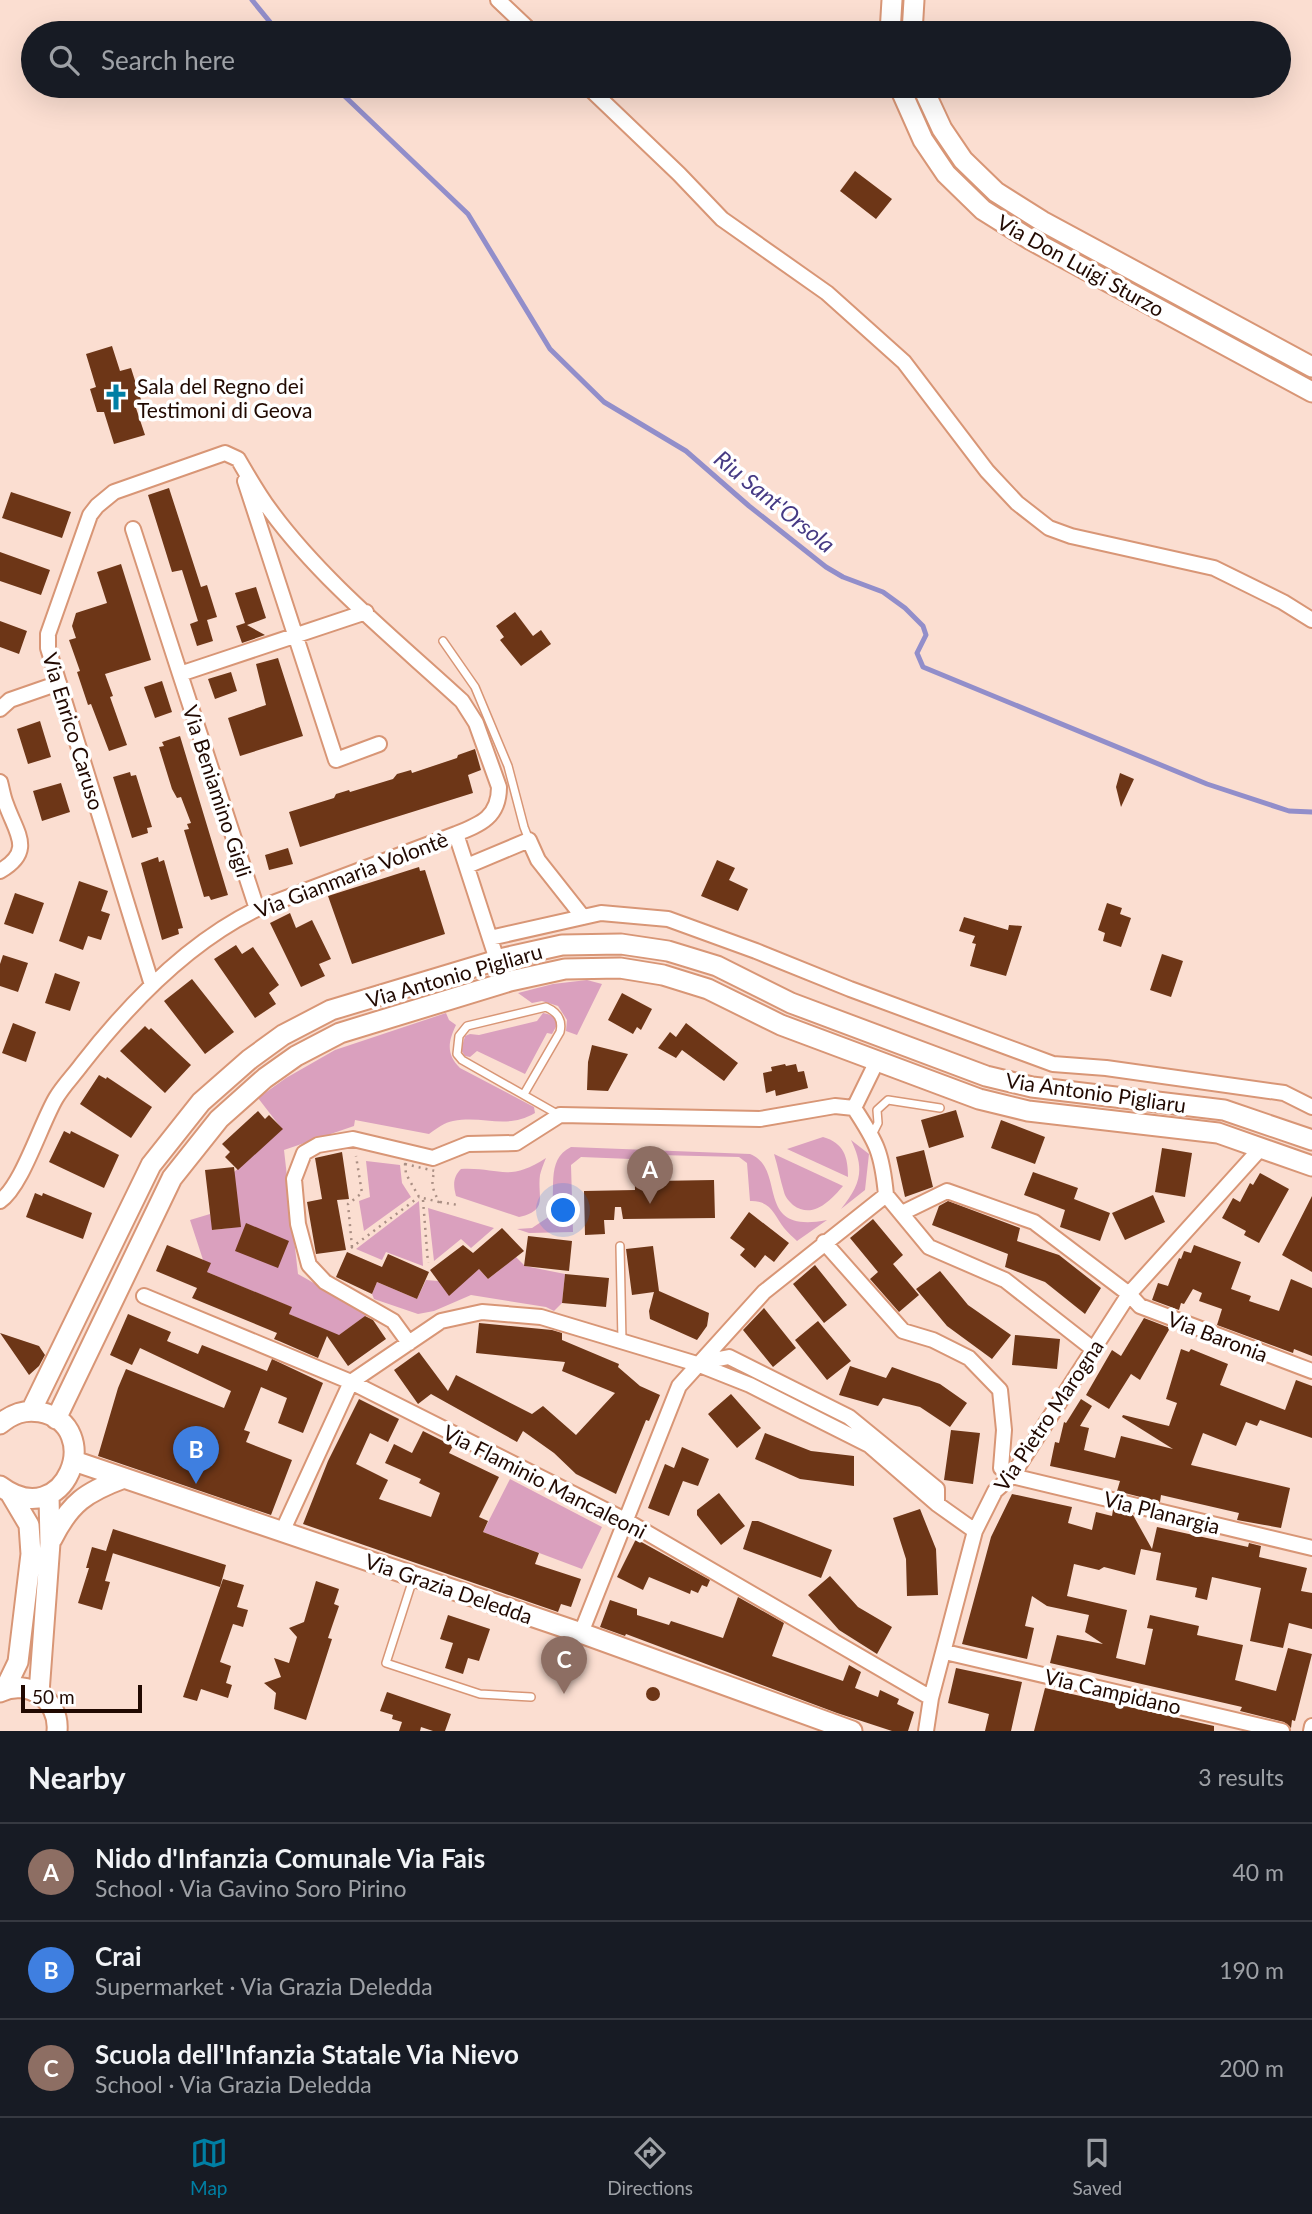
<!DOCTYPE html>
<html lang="en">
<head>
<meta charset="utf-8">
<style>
  body { margin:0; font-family:Lato,sans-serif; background:#20242c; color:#f1f3f6 }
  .scale { position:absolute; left:21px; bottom:18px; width:121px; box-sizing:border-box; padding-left:7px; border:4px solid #210901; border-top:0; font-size:19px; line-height:24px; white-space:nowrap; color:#210901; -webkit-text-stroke:5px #fff; paint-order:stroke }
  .you { position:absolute; left:564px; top:1211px; width:24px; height:24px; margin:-18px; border:5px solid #fff; border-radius:50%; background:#1a73e8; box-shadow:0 0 0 10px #1a73e833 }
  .badge { display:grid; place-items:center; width:46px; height:46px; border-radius:50%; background:#007fa4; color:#fff; font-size:23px; font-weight:700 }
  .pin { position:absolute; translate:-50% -58px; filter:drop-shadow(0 2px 4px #0008) }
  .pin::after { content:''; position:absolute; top:37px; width:24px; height:21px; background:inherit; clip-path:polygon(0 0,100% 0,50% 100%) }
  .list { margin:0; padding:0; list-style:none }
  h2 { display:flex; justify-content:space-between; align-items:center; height:91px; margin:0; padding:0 28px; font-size:30px }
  h2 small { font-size:23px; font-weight:400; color:#9ea1a6 }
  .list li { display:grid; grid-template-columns:46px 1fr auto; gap:21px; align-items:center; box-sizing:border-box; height:98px; padding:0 28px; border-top:2px solid #363941 }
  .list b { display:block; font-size:26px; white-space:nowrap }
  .list p { margin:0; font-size:23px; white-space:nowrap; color:#9ea1a6 }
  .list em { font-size:23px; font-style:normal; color:#9ea1a6 }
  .icon { flex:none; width:38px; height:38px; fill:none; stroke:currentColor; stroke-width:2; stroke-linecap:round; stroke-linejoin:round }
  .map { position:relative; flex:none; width:1312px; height:1731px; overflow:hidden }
  .search { position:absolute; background:#171b24; box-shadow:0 7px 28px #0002; left:21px; right:21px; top:21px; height:77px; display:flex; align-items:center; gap:18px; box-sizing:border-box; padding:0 24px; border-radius:38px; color:#9ea1a6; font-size:26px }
  .sheet { height:385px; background:#171b24 }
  nav { display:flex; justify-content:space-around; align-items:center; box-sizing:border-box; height:98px; border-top:2px solid #363941; background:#171b24; font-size:19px; color:#9ea1a6 }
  nav a { display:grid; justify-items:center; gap:4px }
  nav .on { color:#007fa4 }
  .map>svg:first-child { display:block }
  .green { fill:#daa0be }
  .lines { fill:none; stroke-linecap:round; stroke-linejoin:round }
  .stream { stroke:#928eca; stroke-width:5 }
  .building { fill:#6d3617 }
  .lane-casing { stroke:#d89676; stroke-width:10 }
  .street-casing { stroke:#d89676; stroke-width:18 }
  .secondary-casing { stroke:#d89676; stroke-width:23 }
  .path { stroke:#aa8f84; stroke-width:2.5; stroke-dasharray:2 5; stroke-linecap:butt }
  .lane { stroke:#fff; stroke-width:7 }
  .street { stroke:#fff; stroke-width:14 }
  .secondary { stroke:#fff; stroke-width:19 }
  .labels { text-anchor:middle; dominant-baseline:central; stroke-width:7; stroke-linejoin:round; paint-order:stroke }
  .street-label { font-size:21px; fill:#210901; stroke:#fff }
  .poi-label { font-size:21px; fill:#210901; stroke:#fff; text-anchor:start }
  .water-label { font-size:23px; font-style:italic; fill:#463a84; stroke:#fff }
</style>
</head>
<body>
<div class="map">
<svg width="1312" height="1731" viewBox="0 0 1312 1731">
  <rect width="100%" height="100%" fill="#fbded1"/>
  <!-- green -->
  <path class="green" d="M587,980L602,984L577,1035L566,1031L567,1020L558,1006L542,1001L532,1003L518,993L553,984Z
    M446,1013L449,1020L456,1025C448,1042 446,1054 460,1068L534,1107L535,1113C506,1130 484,1115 453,1121C445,1122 436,1129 429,1134L355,1120L354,1126L284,1150L298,1274L368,1314L338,1336L289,1314L291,1307L207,1272L190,1220L210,1214L213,1230L230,1228L234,1172L282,1129L258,1098L286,1078L335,1050Z
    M543,1013C551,1014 556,1017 557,1025L552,1034L547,1033L525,1074L477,1051L470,1057L465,1056L461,1050L465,1036L470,1034L479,1035L537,1021Z
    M823,1137C844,1143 848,1157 848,1177L787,1149Z
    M851,1140L869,1154L865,1190L841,1209C861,1184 865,1169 851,1140Z
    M571,1147L750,1154C788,1169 752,1235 827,1220L797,1241C793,1237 788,1233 784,1228C774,1215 771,1200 750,1201L747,1163L739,1157L658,1155L631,1159L581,1157L571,1165L573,1232L529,1233L517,1229L532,1228L550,1216C558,1193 544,1160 571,1147Z
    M774,1154L843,1186C831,1200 813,1220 793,1205C789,1201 785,1197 784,1192C780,1179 778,1167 774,1154Z
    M546,1158C544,1163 541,1170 540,1175C537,1197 549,1210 519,1217L456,1196C453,1185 453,1177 461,1169C499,1167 508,1183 546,1158Z
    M366,1161L400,1165L402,1183L411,1197L364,1231L359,1201L370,1197Z
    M419,1201L423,1266L386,1252L382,1260L356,1249Z
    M428,1208L494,1228L471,1248L461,1239L434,1261Z
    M516,1257L525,1266L565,1274L562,1303L554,1311L546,1307L471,1295L434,1311L418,1314L374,1299L372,1294L377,1282L417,1299L426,1280L438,1281L479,1269L488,1279Z
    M510,1479L602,1527L582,1569L483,1532Z"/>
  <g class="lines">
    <!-- stream -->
    <path class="stream" d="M252,0L279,33
      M334,86L468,214L550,349L604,402L686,451L749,506L826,567L843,577L883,592L905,608L923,626L926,635L917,653L923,667L1207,784L1289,811L1312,812"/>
  </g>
  <!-- building -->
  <path class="building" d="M855,171L892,199L876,219L840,191Z
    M112,346L120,371L131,368L143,406L136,408L145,435L114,444L104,412H97L90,389L96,387L86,354Z
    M169,488L201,587L207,585L217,617L207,620L213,641L197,646L190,624L198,621L182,570L172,572L148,495Z
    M11,492L71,512L62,538L2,518Z
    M0,552L50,570L41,595L0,581Z
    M121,564L151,660L105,674L113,696L110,697L127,745L109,751L91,704L88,705L77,672L80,671L69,640L76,638L72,626L76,613L107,603L97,572Z
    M256,587L266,618L247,625L265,635L242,643L236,626L245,623L235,593Z
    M515,612L533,636L541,630L551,644L521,666L500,640L504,637L496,626Z
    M0,621L27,631L19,654L0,647Z
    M278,658L303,736L240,756L228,718L266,705L256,664Z
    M231,672L237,691L215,699L208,679Z
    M162,681L172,712L155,718L144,687Z
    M40,721L51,757L28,764L17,729Z
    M180,736L228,895L211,900L209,896L204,897L184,830L189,829L187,824L191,823L181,797L177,798L172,789L159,747L164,746L162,742Z
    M475,749L481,770L468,775L473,793L300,847L289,812L334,798L336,794L349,790L350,792L393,779L397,774L411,770L412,773L457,758L458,755Z
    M130,772L131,776L136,775L152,827L147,828L148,833L132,838L113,777Z
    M1120,773L1134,779L1121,807L1116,787Z
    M61,783L70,812L42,821L33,791Z
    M288,848L293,864L269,870L265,855Z
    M158,857L159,862L164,860L183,928L178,929L179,934L162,940L141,863Z
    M717,860L735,868L729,880L748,889L738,911L701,896Z
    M419,867L420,871L425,870L445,934L352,964L328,896Z
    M79,881L108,891L101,911L110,914L101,940L88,936L83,950L59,941Z
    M15,893L44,903L33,934L4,924Z
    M1107,903L1122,908L1120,914L1131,918L1121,947L1103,941L1105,933L1098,930Z
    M290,913L296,928L312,920L331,959L319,964L325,976L301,987L270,923Z
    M964,917L1008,930L1009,925L1022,926L1006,976L970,966L976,944L972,943L975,936L959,931Z
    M236,945L242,954L253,947L279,985L269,993L276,1004L255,1018L214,959Z
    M1162,954L1183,961L1171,997L1150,990Z
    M3,955L28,963L18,992L0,986V964Z
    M55,973L80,982L70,1011L45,1003Z
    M192,979L234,1032L205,1054L164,1001Z
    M622,993L652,1009L641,1030L637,1027L633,1034L608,1020Z
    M13,1023L36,1032L26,1062L2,1053Z
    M686,1023L738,1063L724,1081L682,1050L676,1058L658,1048L670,1032L676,1037Z
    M145,1026L149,1030L151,1028L191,1065L165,1093L120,1051Z
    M592,1045L628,1054L608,1091L587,1090L588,1062Z
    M785,1064L786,1066L796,1064L798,1072L804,1071L808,1088L776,1096L775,1090L766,1093L763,1073L772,1071L771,1067Z
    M99,1075L106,1079L107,1077L152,1107L131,1138L80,1104Z
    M956,1110L964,1137L929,1148L921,1120Z
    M258,1111L265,1119L269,1115L283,1129L238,1170L225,1157L230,1152L222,1144Z
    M1001,1120L1045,1137L1035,1164L991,1148Z
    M64,1131L70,1134L71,1131L119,1155L104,1188L49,1162Z
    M1162,1148L1192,1153L1185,1197L1155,1192Z
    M924,1150L933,1187L905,1197L896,1157Z
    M342,1152L349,1199L337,1200L346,1250L316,1254L307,1202L322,1199L315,1158Z
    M634,1157H653L654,1181L714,1180L715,1218L623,1219L621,1207H615L614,1220H604L605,1234L585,1235L584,1191L635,1190Z
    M234,1167L241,1227L212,1230L205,1170Z
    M1033,1172L1078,1188L1074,1199L1110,1213L1100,1241L1060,1227L1065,1210L1024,1195Z
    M1260,1173L1289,1189L1259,1243L1244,1235L1246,1231L1222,1218L1233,1198L1240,1202L1250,1183L1253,1185Z
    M35,1193L42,1196L43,1193L92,1213L83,1239L26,1217Z
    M1153,1195L1165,1222L1125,1240L1112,1213Z
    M1312,1196V1272L1282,1255Z
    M948,1201L1020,1228L1017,1241L1059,1255L1101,1288L1085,1314L1045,1282L1005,1267L1008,1254L932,1225L939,1206Z
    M749,1212L789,1243L774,1262L765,1255L755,1268L740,1255L745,1249L730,1238Z
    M873,1219L903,1255L893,1264L919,1295L899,1312L870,1279L878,1272L850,1238Z
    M246,1223L289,1241L278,1268L235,1251Z
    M502,1228L524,1251L488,1279L479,1269L449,1296L430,1270L463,1245L473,1253Z
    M528,1236L572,1241L569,1271L524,1266Z
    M167,1245L211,1263L207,1272L292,1307L289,1314L339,1335L365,1316L373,1320L386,1339L348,1366L327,1336L318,1358L279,1341L274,1339L277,1333L192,1298L197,1288L156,1271Z
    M1194,1245L1241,1262L1231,1289L1251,1296L1249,1301L1279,1311L1291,1279L1312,1288V1356L1294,1349L1293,1353L1217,1325L1222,1309L1199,1301L1202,1293L1193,1289L1184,1304L1181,1303L1179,1310L1152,1300L1158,1283L1168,1286L1179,1258L1181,1259L1184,1251L1191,1253Z
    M653,1246L659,1291L709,1313L707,1326L697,1340L650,1319L649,1311L654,1292L632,1295L626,1249Z
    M347,1252L382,1267L388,1254L429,1272L417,1299L377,1282L372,1294L336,1277Z
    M815,1265L847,1305L824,1323L793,1284Z
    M940,1271L968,1305L1011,1335L992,1359L947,1326L916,1289Z
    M565,1274L609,1278L606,1307L562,1303Z
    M764,1308L796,1348L773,1367L743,1330Z
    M128,1314L171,1332L167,1341L198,1354L202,1345L267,1371L272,1359L323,1383L303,1433L278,1423L287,1398L261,1387L244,1430L250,1432L246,1442L292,1460L271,1515L98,1456L118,1388L126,1369L224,1408L231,1391L140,1348L132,1365L110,1355Z
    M1144,1318L1170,1328L1140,1380L1131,1374L1109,1409L1086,1395L1112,1350L1121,1356Z
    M818,1321L851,1361L827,1380L795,1340Z
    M479,1323L552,1330L562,1333V1340L619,1364L618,1367L640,1386L660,1395L649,1421L646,1420L616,1494L576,1474L554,1453L523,1431L517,1442L431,1394L418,1404L394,1370L419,1352L448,1391L456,1375L532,1414L543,1406L576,1435L615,1393L562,1371L565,1362L476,1353Z
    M0,1333L39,1346L45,1355L39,1366L29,1375Z
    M1015,1335L1060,1339L1057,1369L1012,1365Z
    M1181,1349L1189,1352L1191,1349L1228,1364L1220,1385L1285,1410L1296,1380L1312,1386V1438L1260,1420L1257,1426L1246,1422L1236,1446L1203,1433L1191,1465L1290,1488L1281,1528L1237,1520L1239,1513L1161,1495L1160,1502L1117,1491L1120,1481L1050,1466L1055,1442L1059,1443L1064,1422L1066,1423L1081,1399L1092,1406L1080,1426L1089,1428L1084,1450L1115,1458L1121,1436L1173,1449L1122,1417L1123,1415L1169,1426L1177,1403L1166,1399Z
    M850,1366L886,1378L892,1367L940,1384L967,1403L950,1427L920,1407L883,1398L878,1406L839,1395Z
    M731,1394L761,1428L737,1448L708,1414Z
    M359,1399L399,1419L388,1442L370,1433L356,1464L388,1480L379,1499L431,1517L440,1493L419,1483L421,1479L385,1463L394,1444L412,1453L423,1431L453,1446L449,1453L499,1477L479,1517L488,1521L483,1532L539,1553L535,1564L581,1579L571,1607L561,1604L558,1612L303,1524L328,1461Z
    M951,1430L980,1433L973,1484L944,1480Z
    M765,1433L811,1451L854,1456V1486L800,1479L755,1459Z
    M682,1447L709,1459L698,1486L683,1481L669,1516L648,1508L665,1464L674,1468Z
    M719,1493L745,1526L721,1545L697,1515V1510Z
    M1012,1494L1072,1507L1068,1523L1092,1530L1096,1512L1112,1516L1113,1510L1133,1515L1152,1549L1157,1527L1248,1547L1249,1543L1261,1546L1259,1557L1307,1568L1301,1591L1312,1593V1629L1289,1623L1283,1648L1250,1641L1261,1588L1212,1577L1207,1600L1195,1597L1197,1588L1156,1580L1161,1553L1141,1549L1135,1575L1104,1567L1099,1570L1074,1564L1067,1596L1127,1610L1116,1658L1145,1665L1153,1629L1147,1628L1150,1615L1199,1626L1197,1635L1243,1645L1235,1680L1276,1691L1288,1648L1312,1654L1295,1721L1292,1720L1291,1728L1284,1722L1240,1711L1242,1707L1050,1663L1057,1635L1103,1644L1085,1632L1089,1615L1047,1606L1032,1596L1025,1626L1034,1628L1027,1659L962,1644L991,1537Z
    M920,1509L936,1549L938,1595L907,1596L906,1559L893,1518Z
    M752,1521H758L832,1550L821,1578L743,1549Z
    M113,1529L226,1565L220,1587L106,1551Z
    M636,1539L710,1580L707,1587L702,1585L698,1593L691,1590L690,1594L649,1577L643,1590L617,1577Z
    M92,1547L113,1553L105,1581L110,1582L102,1610L78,1603L89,1568H86Z
    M830,1576L858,1607L892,1627L877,1654L839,1630L808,1595Z
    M223,1579L244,1585L237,1607L248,1610L243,1627L233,1624L220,1662L231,1666L226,1683L232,1685L228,1698L201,1689L197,1701L183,1697Z
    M316,1581L339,1589L334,1604L339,1606L328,1638L332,1639L306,1720L274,1709L276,1693L264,1683L281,1677L274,1658L289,1663L297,1637L289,1628L304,1622Z
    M738,1597L784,1623L772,1656L843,1681L849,1665L861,1672L855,1688L878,1697L880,1690L899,1699L897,1704L914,1712L908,1731H892L837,1713L626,1634L625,1636L600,1627L610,1600L637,1609V1615L669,1625L671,1621L723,1638Z
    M448,1615L490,1629L479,1661L468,1658L463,1674L445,1668L453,1643L440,1639Z
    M956,1668L1022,1682L1011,1731H985L989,1714L948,1703Z
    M646 1694a7 7 0 1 1 14 0a7 7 0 1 1-14 0Z
    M1045,1688L1214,1726V1731H1034Z
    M387,1692L451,1714L445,1731H433L421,1727L420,1731H399L402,1722L392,1719L393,1715L380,1711Z"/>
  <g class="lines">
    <!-- lane casing -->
    <g class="lane-casing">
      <path id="lane" d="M443,641L475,687L508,766L524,827L529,840
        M524,1094L560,1032C563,1019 557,1012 546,1007L467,1026L459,1036L457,1054L462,1060L559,1115
        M872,1135L878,1123L877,1110L888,1100L940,1108
        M620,1246L622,1341
        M414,1576L386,1663L480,1694L531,1697"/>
    </g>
    <!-- street casing -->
    <g class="street-casing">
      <path id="street" d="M498,0L533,33
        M587,86L679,174L722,219L827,293L904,362L987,471L1017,503L1049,528L1071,536L1214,568L1283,602L1312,620
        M238,459C248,476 258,494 270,510C322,581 397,641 462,701L476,723L499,787C499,817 481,824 456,834
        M245,481L336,760L379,744
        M133,529L180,674
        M0,709L10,700L59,683
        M0,782C2,789 3,797 6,804C16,833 35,851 0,871
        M467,866L529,840L538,860L583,917
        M257,909L180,674L366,612
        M490,938L601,913L668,919L756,951L850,989L1053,1064L1106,1068L1284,1093L1312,1107
        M152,985L48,648V634L90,515L97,506L114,492L225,453L238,459
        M854,1108C877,1143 882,1153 886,1195
        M854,1108L877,1061
        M886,1195L929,1247L1005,1280L1093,1349
        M0,1201C22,1186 41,1123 56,1098C63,1086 74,1075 82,1064C128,1005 189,942 257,909L456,834L497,960
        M902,1213L947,1191L1034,1222L1129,1294L1140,1306L1312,1371
        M824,1242L903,1331L933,1340L969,1358L1000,1390L1004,1430L1001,1468L1012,1476L1312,1548
        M144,1296L351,1382L625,1520L931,1698
        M409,1343L393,1321L325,1282L309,1265L298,1224L294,1179L304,1153L318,1145L353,1139L433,1158L468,1144L516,1143L560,1115L760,1119L835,1106L854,1108
        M698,1363L729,1357L849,1417L937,1489V1504
        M282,1532L351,1382L441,1321L482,1312L541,1317L697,1364L750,1385L869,1445L937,1504L975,1531
        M581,1633L679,1386L764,1292L886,1195
        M945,1652L1282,1731
        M926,1731L931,1698L975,1531L995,1491L1012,1476L1129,1294L1261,1148
        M1311,1731L1312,1726"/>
    </g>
    <!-- secondary casing -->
    <g class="secondary-casing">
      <path id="secondary" d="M890,33L892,0
        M912,33L914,0
        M899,86L923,140L946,174L983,210L1031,240L1312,392
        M922,86L942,129L963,160L996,192L1042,221L1312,367
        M31,1411L151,1165L201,1102L250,1059L283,1035L331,1010L504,958L562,945L621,944L668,951L717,966L791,1003L986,1076L1032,1087L1224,1110L1312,1140
        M56,1419L172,1178L219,1119L265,1078L296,1056L340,1033L510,981L565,969L620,968L663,975L708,989L781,1025L979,1099L1028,1111L1218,1133L1312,1166
        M0,1424C12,1414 24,1409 40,1412C107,1425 65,1535 0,1486
        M74,1461L581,1633L852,1731
        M52,1539C70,1503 86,1492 124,1478
        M5,1689L18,1662L31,1554L29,1525L10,1493
        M0,1692C28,1678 60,1700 57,1731
        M39,1693L50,1543L49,1495"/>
    </g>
    <!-- path -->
    <path class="path" d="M405,1164L435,1171C430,1183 433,1190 439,1202L419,1197L406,1174Z
      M423,1200L428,1263
      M440,1202L458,1205
      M352,1247L348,1204L362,1193L356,1156
      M351,1248L419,1197"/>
    <!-- lane -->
    <use href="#lane" class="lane"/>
    <!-- street -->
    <use href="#street" class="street"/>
    <!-- secondary -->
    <use href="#secondary" class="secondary"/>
  </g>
  <!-- icons -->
  <defs>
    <g id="church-bare" transform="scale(2.1)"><path d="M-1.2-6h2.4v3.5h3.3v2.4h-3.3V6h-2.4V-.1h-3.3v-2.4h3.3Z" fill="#007fa4" stroke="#fff" stroke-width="2.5" paint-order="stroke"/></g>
  </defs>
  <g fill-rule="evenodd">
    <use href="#church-bare" x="116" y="397"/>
  </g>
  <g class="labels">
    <!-- street labels -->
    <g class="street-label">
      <text transform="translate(1081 265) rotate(29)">Via Don Luigi Sturzo</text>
      <text transform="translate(74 731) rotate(73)">Via Enrico Caruso</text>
      <text transform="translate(218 791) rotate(72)">Via Beniamino Gigli</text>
      <text transform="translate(351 874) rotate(-21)">Via Gianmaria Volontè</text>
      <text transform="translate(454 975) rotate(-16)">Via Antonio Pigliaru</text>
      <text transform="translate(1096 1092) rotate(8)">Via Antonio Pigliaru</text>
      <text transform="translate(1218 1336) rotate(21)">Via Baronia</text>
      <text transform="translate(1048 1415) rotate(-56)">Via Pietro Marogna</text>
      <text transform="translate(545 1481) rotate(27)">Via Flaminio Mancaleoni</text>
      <text transform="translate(1162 1512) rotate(14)">Via Planargia</text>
      <text transform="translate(449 1588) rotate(19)">Via Grazia Deledda</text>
      <text transform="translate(1113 1691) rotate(13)">Via Campidano</text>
    </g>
    <!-- poi labels -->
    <g class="poi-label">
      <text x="137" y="385">Sala del Regno dei<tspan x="137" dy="24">Testimoni di Geova</tspan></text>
    </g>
    <!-- water labels -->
    <g class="water-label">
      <text transform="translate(775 501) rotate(39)">Riu Sant'Orsola</text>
    </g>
  </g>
</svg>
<div class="scale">50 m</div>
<div class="you"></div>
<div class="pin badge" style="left:650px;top:1204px;background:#8d6e63">A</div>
<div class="pin badge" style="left:196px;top:1484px;background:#3f7fe0">B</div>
<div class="pin badge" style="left:564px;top:1694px;background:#8d6e63">C</div>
<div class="search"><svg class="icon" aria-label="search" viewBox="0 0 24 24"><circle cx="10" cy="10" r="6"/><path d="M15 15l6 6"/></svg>Search here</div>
</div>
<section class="sheet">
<h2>Nearby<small>3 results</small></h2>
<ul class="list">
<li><span class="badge" style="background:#8d6e63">A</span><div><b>Nido d'Infanzia Comunale Via Fais</b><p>School · Via Gavino Soro Pirino</p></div><em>40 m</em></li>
<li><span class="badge" style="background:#3f7fe0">B</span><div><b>Crai</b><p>Supermarket · Via Grazia Deledda</p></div><em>190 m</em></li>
<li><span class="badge" style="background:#8d6e63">C</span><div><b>Scuola dell'Infanzia Statale Via Nievo</b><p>School · Via Grazia Deledda</p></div><em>200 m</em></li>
</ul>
</section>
<nav>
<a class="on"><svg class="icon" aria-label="map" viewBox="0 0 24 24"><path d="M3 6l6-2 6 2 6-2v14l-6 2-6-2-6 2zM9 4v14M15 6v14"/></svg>Map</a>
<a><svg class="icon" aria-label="directions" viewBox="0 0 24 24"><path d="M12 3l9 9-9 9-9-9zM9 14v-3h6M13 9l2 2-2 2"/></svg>Directions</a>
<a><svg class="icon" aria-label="saved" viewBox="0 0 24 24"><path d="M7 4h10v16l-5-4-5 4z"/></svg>Saved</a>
</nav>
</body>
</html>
